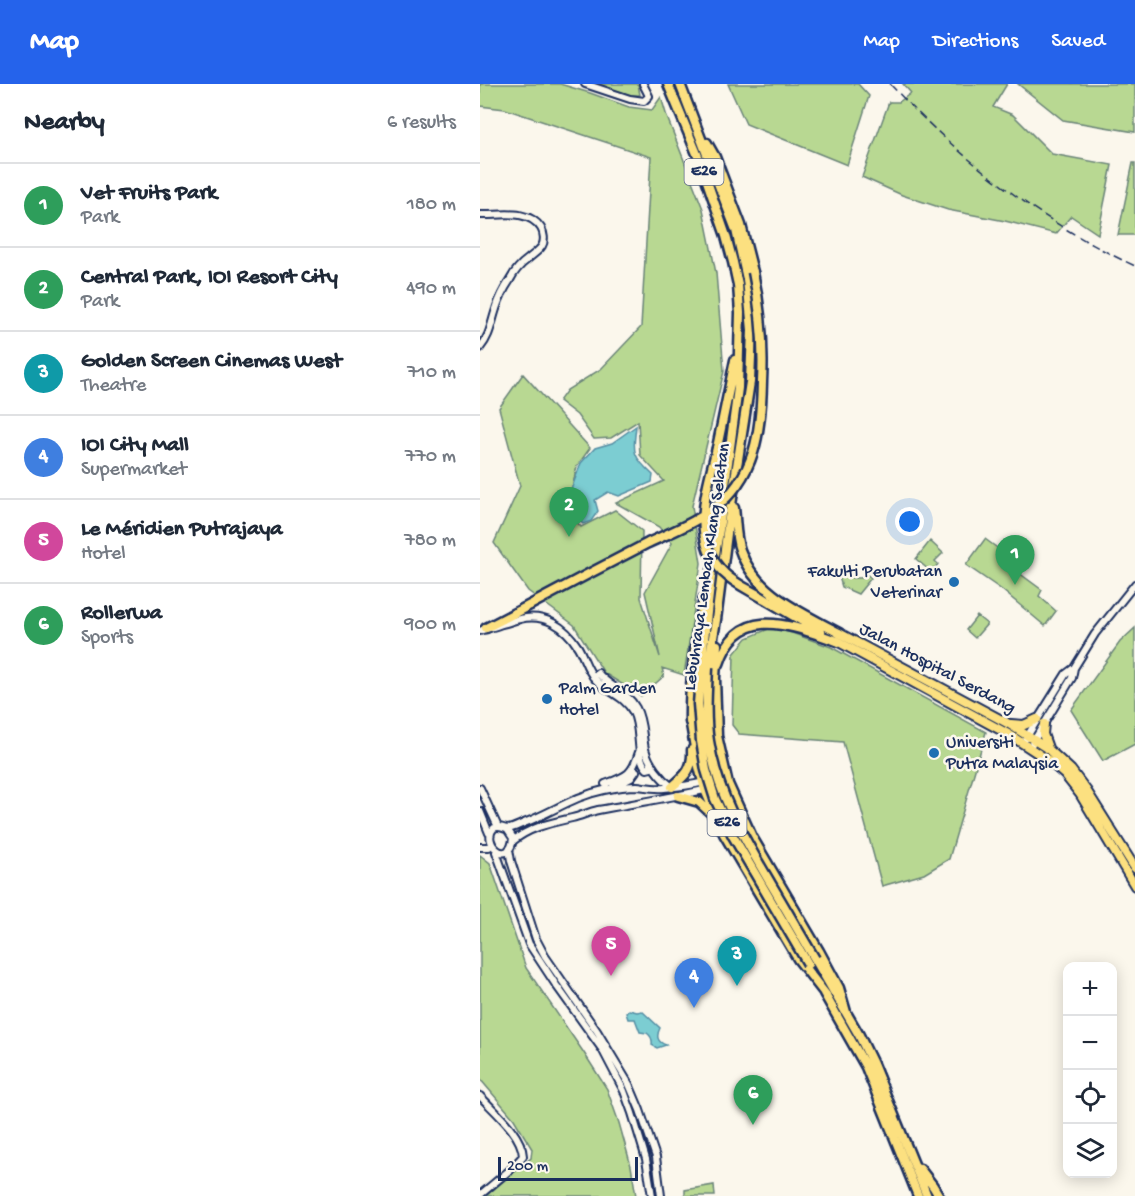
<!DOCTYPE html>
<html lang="en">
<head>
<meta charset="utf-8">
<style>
  body { margin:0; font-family:"Gochi Hand",sans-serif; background:#f6f6f7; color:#1f2937 }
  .controls { position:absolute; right:18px; bottom:18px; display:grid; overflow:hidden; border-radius:12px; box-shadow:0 3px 15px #0003 }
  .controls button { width:54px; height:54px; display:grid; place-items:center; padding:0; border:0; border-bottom:2px solid #e0e1e3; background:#fff; color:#1f2937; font:30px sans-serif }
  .scale { position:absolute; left:18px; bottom:15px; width:140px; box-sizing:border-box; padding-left:6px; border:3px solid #1b2f5e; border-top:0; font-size:16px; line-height:21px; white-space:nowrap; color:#1b2f5e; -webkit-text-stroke:4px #fbf7ec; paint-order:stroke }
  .you { position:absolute; left:430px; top:438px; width:21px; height:21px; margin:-15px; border:4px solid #fff; border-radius:50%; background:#1a73e8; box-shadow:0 0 0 9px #1a73e833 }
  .badge { display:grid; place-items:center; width:39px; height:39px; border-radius:50%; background:#2563eb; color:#fff; font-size:20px; font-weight:700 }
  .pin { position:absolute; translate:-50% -50px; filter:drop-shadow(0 2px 3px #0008) }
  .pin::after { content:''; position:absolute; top:32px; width:21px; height:18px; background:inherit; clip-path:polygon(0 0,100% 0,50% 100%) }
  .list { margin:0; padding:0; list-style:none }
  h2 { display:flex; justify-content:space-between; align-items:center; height:78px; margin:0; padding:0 24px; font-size:26px }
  h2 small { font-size:20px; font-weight:400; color:#747a83 }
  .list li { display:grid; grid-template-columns:39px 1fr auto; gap:18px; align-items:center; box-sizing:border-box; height:84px; padding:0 24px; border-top:2px solid #e0e1e3 }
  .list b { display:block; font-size:22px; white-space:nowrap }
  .list p { margin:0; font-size:20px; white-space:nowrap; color:#747a83 }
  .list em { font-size:20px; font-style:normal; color:#747a83 }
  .icon { flex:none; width:33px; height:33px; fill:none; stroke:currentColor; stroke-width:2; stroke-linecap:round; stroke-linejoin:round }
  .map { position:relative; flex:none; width:655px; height:1112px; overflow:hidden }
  header { display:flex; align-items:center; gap:36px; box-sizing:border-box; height:84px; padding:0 30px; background:#2563eb; color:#fff }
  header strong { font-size:28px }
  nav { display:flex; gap:33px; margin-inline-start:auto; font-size:21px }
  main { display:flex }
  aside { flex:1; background:#fff }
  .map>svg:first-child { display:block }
  .green { fill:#b8d892; stroke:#6a8478; stroke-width:1.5 }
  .water { fill:#7bcdd2; stroke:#558ea4; stroke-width:1.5 }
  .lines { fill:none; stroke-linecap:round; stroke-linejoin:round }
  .minor-casing { stroke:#1b2f5e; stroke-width:10 }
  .major-casing { stroke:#1b2f5e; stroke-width:12 }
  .highway-casing { stroke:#1b2f5e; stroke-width:13 }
  .minor { stroke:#fbf7ec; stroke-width:6 }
  .major { stroke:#fce080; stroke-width:8 }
  .highway { stroke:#fce080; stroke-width:8 }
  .rail { stroke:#1b2f5e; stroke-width:1.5; stroke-dasharray:9 4.5; stroke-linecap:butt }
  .highway-bridge-casing { stroke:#1b2f5e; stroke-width:13; stroke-linecap:butt }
  .highway-bridge { stroke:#fce080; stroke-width:8 }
  .poi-dot { fill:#1f6fb2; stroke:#fbf7ec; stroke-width:2 }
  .labels { text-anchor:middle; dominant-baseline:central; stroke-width:5; stroke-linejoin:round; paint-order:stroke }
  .shield { fill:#fbf7ec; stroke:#5e6b89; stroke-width:1.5 }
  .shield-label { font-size:16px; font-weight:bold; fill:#1b2f5e }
  .street-label { font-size:18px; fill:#1b2f5e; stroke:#fbf7ec }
  .poi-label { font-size:18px; fill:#1b2f5e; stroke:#fbf7ec; text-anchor:start }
</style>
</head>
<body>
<header>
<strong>Map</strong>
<nav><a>Map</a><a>Directions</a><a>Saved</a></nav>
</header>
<main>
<aside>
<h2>Nearby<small>6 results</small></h2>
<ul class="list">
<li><span class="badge" style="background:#2e9e5b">1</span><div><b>Vet Fruits Park</b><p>Park</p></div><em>180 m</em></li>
<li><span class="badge" style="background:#2e9e5b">2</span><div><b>Central Park, IOI Resort City</b><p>Park</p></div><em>490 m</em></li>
<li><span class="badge" style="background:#0f9aa8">3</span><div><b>Golden Screen Cinemas West</b><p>Theatre</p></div><em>710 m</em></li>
<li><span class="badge" style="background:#3f7fe0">4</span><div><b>IOI City Mall</b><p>Supermarket</p></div><em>770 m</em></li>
<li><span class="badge" style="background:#d1479c">5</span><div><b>Le Méridien Putrajaya</b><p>Hotel</p></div><em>780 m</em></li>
<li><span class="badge" style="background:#2e9e5b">6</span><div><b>Rollerwa</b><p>Sports</p></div><em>900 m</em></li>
</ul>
</aside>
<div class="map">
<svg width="655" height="1112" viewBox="0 0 655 1112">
  <rect width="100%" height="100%" fill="#fbf7ec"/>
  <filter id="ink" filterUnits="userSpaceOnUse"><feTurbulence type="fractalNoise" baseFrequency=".0167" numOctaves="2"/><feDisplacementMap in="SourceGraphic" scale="12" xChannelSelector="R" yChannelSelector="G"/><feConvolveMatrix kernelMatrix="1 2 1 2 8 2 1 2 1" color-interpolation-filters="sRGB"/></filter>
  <g filter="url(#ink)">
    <!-- green -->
    <path class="green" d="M0,0H80L110,9L149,23L172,26L181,13L187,33L223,125L236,189L244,287L212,422L221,479L204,591L182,584L184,592L161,612L124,589L94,541L48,507L14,459L40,402L19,324L43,290L110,364L97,382L87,426L101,443L135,426L162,447L161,514L180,573L165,508L192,459L179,443L136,419L184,397L160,371L158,337L131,354L114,355L97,331L79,317L87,306L121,285L161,243L171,73L25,25L0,22Z
      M117,0H158L160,11H150Z
      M248,0H378L389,12L367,81L266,40Z
      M423,0H527L513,23L533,31L572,70L632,81L618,150L591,132L576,150L525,137L468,126L422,111L382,93L409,18H419L431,9Z
      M538,0H655V48L583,36Z
      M653,79H655V151H638Z
      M505,455L524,469L520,475L562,506L559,512L576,527L565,542L522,506L486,481Z
      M450,457L463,469L455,477L458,480L455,484L451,485L450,487L436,475Z
      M365,488L372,494H383L385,489L391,494L378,510L362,503L358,489L362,492Z
      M497,532L507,540L495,554L486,546Z
      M291,544L312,549L351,563L506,648L469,775L444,790L402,802L363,658L259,650L252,641L254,570L267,554Z
      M655,544V660L623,677L591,626L640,558Z
      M0,771L10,779L46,884L104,969L127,1005L139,1039L151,1082L156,1112H6L51,1074L52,1065L34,1035L0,995Z
      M234,1101L235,1112H205V1106Z"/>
    <!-- water -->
    <path class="water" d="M156,342C153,369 152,372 173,391L172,398L139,412L128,408L115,416L118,427L111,437L103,440L91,429L88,414L101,379L115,364L132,359Z
      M149,926L157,928L162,927L180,944C176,952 177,958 186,961L177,964L172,961C173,955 171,952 167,949L160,948L155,935H148L146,929Z"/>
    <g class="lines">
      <!-- minor casing -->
      <g class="minor-casing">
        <path id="minor" d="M105,0L150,15L164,17L169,12L163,0
          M0,131C20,132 48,124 61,144C64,149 65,157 62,162C59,167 52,171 48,175C41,180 34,188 30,196C24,205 19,215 16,225C11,240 10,252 0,264
          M0,547C7,544 15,543 22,540C28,539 34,536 40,535C64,529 85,542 98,563C104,573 107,586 115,595C126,608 145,612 153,628C162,645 155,673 167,685L171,684V679
          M113,593L118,589C129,603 147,607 156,624C163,637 162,651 165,665C169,680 180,694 192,703
          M543,659L586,590L594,584L615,550L655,500
          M550,663L592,594L594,584
          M125,700C147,692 152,691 159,668
          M133,703L151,694L156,687
          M0,704L18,743
          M0,727L9,749
          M27,745L33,754C30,785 0,758 14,744C19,741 21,744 27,745C32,745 39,741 44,739C73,728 94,712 124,706C134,704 147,702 157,702C166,703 175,705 184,704C198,703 212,701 225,698
          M33,757C50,743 71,739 92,734C101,732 109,728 118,726C161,718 203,712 245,701
          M0,763H9
          M29,765L31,777L56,855L65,872L117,947L149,1000L160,1026L176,1073L181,1112
          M16,768L49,860L76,901L122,965L144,1007L152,1029L166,1075L172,1112
          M0,1012C15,1028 42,1050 43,1072L31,1085L0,1111"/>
      </g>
      <!-- major casing -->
      <g class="major-casing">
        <path id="major" d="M359,549L529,640L568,665L591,686L606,706L655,784
          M357,557L530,651L568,676L585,691L600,710L655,802
          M531,640L544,641L557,635
          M564,640L563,650L568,664"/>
      </g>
      <!-- highway casing -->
      <g class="highway-casing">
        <path id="highway" d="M188,0L220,77L246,152L253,178L258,201L260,229L258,304L238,453L231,493L221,582
          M200,0L256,146L267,195L272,246L270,298L249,434L236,536L228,583
          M227,59L235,73L261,141L273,188
          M237,364L255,276
          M254,424C256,438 255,452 260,466C275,510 321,528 359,549
          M283,514L341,548
          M6,544L50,521
          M237,561L235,594L237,652L248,700L272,753L339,867L359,904L366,928
          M239,580C259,518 312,542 357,557
          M210,635L217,675L225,706L244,750L318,875L346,911
          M210,638C209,597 216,555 224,514
          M192,703C206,691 213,685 212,666
          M198,712L219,718L232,730
          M335,875L379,951L393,980L447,1112
          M344,909L386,983L438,1112
          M440,1085L453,1102L459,1112"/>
      </g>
      <!-- minor -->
      <use href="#minor" class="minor"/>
      <!-- major -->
      <use href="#major" class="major"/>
      <!-- highway -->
      <use href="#highway" class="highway"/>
      <!-- rail -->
      <path class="rail" d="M410,0C480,75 562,139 655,182"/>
      <!-- highway-bridge casing -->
      <g class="highway-bridge-casing">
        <path id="highway-bridge" d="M237,364C227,404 209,456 244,489C255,500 270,506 283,514
          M50,521C89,500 129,479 168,459C190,449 214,439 233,425C276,394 281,346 282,298C284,259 281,226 273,188
          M221,582L218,620L221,657L226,686L235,715L253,752L328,880
          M228,583C227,607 225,633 229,657C237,710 264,754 291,800C306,825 320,850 335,875"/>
      </g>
      <!-- highway-bridge -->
      <use href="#highway-bridge" class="highway-bridge"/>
    </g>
  </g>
  <!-- markers -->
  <g class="poi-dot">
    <circle cx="474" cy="498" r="6"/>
    <circle cx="67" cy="615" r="6"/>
    <circle cx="454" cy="669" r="6"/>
  </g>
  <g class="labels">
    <!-- shield labels -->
    <g class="shield">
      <rect x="204.5" y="75" width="39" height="26" rx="4.5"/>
      <rect x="227.5" y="726" width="39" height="26" rx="4.5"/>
    </g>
    <g class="shield-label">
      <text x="224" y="88">E26</text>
      <text x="247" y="739">E26</text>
    </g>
    <!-- street labels -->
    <g class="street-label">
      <text transform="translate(228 483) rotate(-82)">Lebuhraya Lembah Klang Selatan</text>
      <text transform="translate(457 585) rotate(28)">Jalan Hospital Serdang</text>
    </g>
    <!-- poi labels -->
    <g class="poi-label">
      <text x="462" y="488" text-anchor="end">Fakulti Perubatan<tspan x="462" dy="21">Veterinar</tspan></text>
      <text x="79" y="605">Palm Garden<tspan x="79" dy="21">Hotel</tspan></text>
      <text x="466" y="659">Universiti<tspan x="466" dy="21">Putra Malaysia</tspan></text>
    </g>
  </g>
</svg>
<div class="controls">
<button>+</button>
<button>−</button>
<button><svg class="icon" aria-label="locate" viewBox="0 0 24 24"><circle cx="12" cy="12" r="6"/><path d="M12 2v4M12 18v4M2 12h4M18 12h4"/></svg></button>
<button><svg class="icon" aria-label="layers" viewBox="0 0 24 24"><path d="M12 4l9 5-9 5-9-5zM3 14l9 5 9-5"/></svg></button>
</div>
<div class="scale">200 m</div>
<div class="you"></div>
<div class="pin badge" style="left:535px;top:501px;background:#2e9e5b">1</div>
<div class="pin badge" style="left:89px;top:453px;background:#2e9e5b">2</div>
<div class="pin badge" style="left:257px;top:902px;background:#0f9aa8">3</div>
<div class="pin badge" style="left:214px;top:924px;background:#3f7fe0">4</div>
<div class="pin badge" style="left:131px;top:892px;background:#d1479c">5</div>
<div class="pin badge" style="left:273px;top:1041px;background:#2e9e5b">6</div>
</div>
</main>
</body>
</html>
